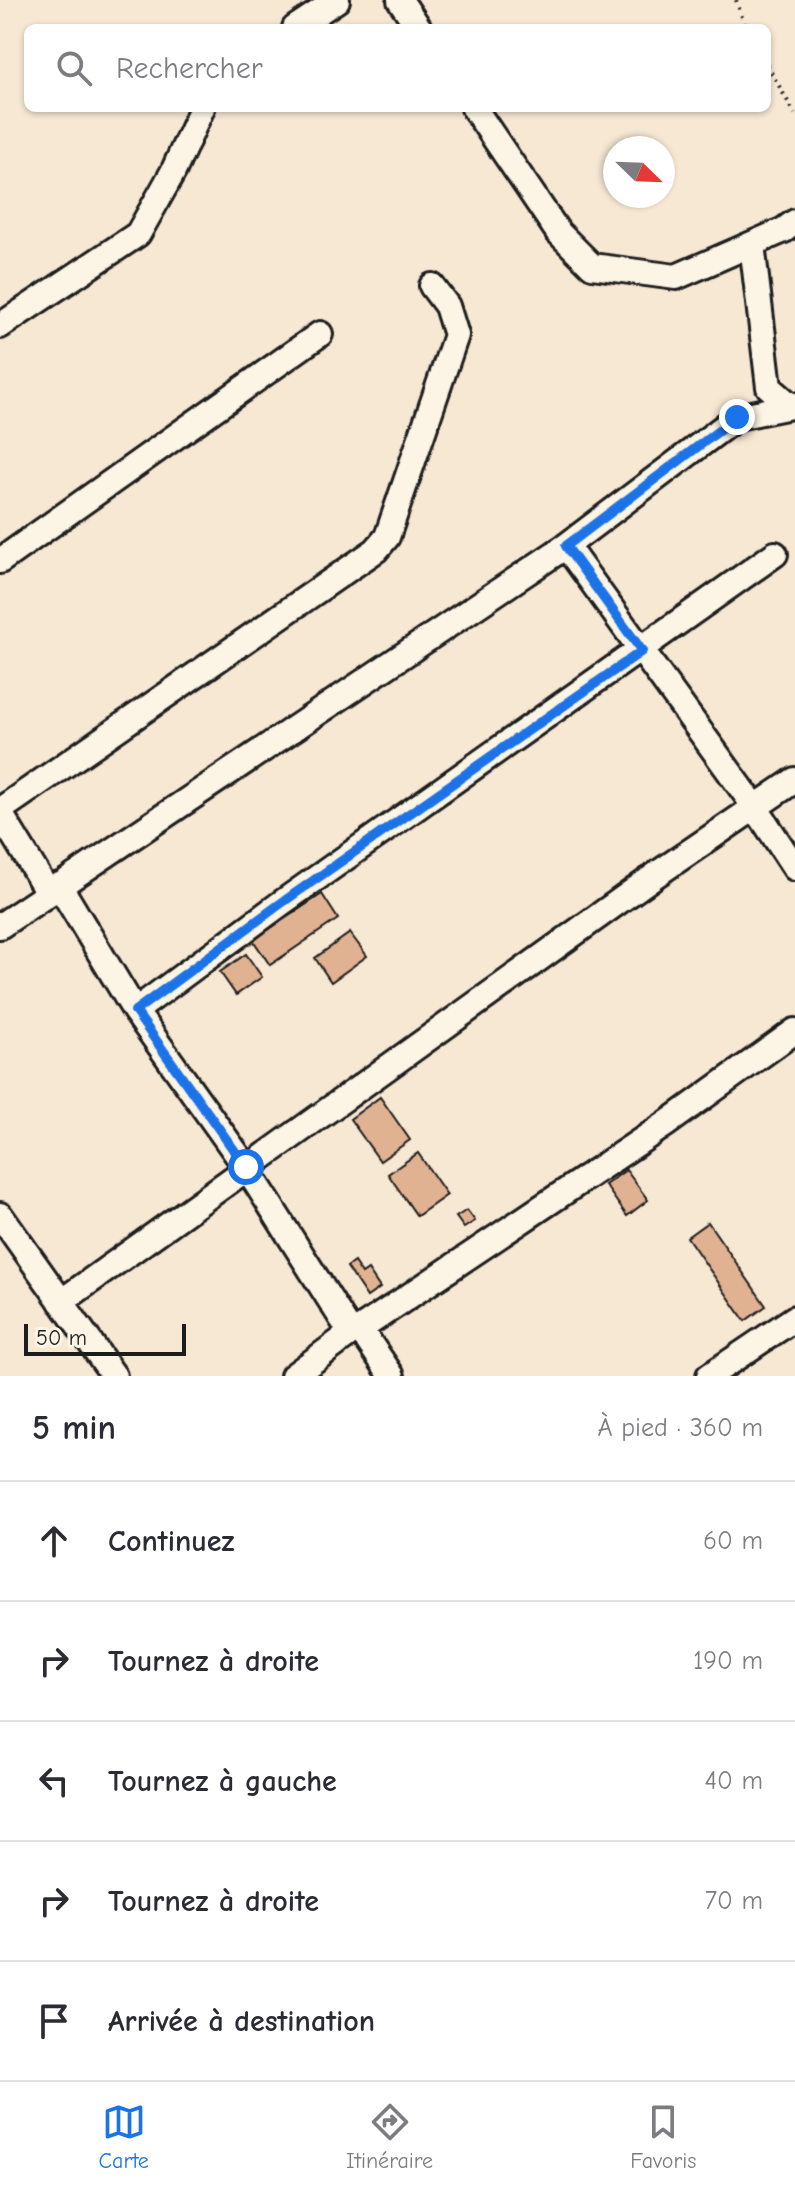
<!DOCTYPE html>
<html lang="fr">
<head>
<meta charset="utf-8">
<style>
  body { margin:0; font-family:"Comic Neue",sans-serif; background:#f2f2f3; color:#2b2b33 }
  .compass { position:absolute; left:603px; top:136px; width:72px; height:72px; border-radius:50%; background:#fff; box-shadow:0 2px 6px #0004; rotate:113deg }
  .scale { position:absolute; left:24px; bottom:20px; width:162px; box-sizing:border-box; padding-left:8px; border:4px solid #1c1c1c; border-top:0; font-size:22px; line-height:28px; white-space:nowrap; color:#1c1c1c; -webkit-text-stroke:6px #fcf5e5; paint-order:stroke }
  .stop { position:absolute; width:24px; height:24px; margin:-18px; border:6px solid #1a73e8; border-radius:50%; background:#fff }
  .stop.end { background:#1a73e8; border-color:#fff; box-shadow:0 2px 8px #0008 }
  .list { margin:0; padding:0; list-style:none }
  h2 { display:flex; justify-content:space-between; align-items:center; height:104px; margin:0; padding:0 32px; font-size:34px }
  h2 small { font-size:26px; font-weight:400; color:#7c7c81 }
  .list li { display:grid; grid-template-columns:52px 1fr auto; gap:24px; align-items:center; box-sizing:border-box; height:120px; padding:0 32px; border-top:2px solid #e1e1e2 }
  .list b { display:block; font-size:30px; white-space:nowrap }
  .list em { font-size:26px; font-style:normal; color:#7c7c81 }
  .icon { flex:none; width:44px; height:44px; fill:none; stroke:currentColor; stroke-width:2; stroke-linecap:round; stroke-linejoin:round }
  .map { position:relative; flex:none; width:795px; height:1376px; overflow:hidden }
  .search { position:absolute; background:#fff; box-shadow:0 2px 6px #0004; left:24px; right:24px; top:24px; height:88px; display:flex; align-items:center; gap:20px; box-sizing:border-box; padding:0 28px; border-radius:12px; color:#7c7c81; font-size:30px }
  .sheet { height:704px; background:#fff }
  nav { display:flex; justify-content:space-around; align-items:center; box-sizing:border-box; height:112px; border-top:2px solid #e1e1e2; background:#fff; font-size:22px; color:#7c7c81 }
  nav a { display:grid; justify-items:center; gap:4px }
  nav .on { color:#1a73e8 }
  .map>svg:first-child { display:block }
  .building { fill:#e1b292; stroke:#1c1c1c; stroke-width:2 }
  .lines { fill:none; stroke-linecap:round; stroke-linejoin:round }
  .street-casing { stroke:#1c1c1c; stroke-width:30 }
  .path { stroke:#1c1c1c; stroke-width:4; stroke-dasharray:2 6; stroke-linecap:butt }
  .street { stroke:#fcf5e5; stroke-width:24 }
  .route { stroke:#1a73e8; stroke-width:10 }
</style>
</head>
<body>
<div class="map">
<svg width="795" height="1376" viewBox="0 0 795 1376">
  <rect width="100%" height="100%" fill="#f7e8d4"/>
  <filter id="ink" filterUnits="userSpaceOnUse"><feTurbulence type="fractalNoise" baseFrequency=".0125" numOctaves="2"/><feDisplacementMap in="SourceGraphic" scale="16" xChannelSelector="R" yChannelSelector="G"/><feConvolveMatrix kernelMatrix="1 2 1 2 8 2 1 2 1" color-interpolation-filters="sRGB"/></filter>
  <g filter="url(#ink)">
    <!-- building -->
    <path class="building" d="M322,894L338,919L270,965L253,940Z
      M350,933L367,956L331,982L315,958Z
      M246,954L262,977L236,995L220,972Z
      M380,1097L410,1140L380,1161L350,1119Z
      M418,1153L447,1195L417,1216L388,1174Z
      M626,1170L648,1200L627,1216L605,1185Z
      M467,1210L475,1221L464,1228L456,1217Z
      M708,1222L766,1306L745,1321L687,1237Z
      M354,1262L362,1274L368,1270L380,1288L367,1297L347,1267Z"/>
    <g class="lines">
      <!-- street casing -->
      <g class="street-casing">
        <path id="street" d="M400,0L419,28
          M295,28L337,0
          M474,108L558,232L592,266L676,277L784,230L795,222
          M752,244L769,387L791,406L795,405
          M0,326L138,234L173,172L202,108
          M566,546L755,807L795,868
          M0,561L320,334
          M0,810L376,550L387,537L456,335L447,306L432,286
          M0,813L48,892
          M59,885L135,1011L246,1167L351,1333
          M0,926L566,546L737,417L791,406
          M135,1011L280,904L775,554
          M0,1215L114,1376
          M61,1302L657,874L795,780
          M360,1329L392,1376
          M293,1376L351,1333L360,1329L666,1124L795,1031
          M709,1376L795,1318"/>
      </g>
      <!-- path -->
      <path class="path" d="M736,0L746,28
        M767,65L795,114"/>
      <!-- street -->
      <use href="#street" class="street"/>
    </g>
  </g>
  <g class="lines" filter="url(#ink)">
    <!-- route -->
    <path class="route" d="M246,1167L135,1011L280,904L642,651L566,546L737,417"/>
  </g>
</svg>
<svg class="compass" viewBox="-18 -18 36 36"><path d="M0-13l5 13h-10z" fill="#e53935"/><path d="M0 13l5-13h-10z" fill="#7c7c81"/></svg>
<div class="scale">50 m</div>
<div class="stop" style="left:246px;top:1167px"></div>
<div class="stop end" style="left:737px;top:417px"></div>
<div class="search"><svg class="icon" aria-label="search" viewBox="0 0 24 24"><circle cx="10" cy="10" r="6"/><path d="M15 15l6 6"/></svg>Rechercher</div>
</div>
<section class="sheet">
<h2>5 min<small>À pied · 360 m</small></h2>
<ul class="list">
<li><svg class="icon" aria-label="ahead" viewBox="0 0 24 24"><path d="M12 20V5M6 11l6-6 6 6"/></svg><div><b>Continuez</b></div><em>60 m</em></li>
<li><svg class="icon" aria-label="right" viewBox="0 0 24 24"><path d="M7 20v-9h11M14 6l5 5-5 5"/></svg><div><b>Tournez à droite</b></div><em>190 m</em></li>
<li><svg class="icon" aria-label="left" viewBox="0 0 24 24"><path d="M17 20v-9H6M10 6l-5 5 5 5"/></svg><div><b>Tournez à gauche</b></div><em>40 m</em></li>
<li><svg class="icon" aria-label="right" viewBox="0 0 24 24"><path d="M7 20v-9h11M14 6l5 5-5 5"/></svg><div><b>Tournez à droite</b></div><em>70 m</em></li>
<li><svg class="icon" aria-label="arrive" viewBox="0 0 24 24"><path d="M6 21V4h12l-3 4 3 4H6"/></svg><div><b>Arrivée à destination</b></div></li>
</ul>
</section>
<nav>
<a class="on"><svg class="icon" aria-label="map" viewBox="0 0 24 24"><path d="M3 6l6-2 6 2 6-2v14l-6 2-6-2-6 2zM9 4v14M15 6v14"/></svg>Carte</a>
<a><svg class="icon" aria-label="directions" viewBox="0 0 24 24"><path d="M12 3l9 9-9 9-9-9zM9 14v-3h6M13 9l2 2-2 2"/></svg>Itinéraire</a>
<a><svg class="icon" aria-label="saved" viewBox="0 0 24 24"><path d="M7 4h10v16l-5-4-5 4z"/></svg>Favoris</a>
</nav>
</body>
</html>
